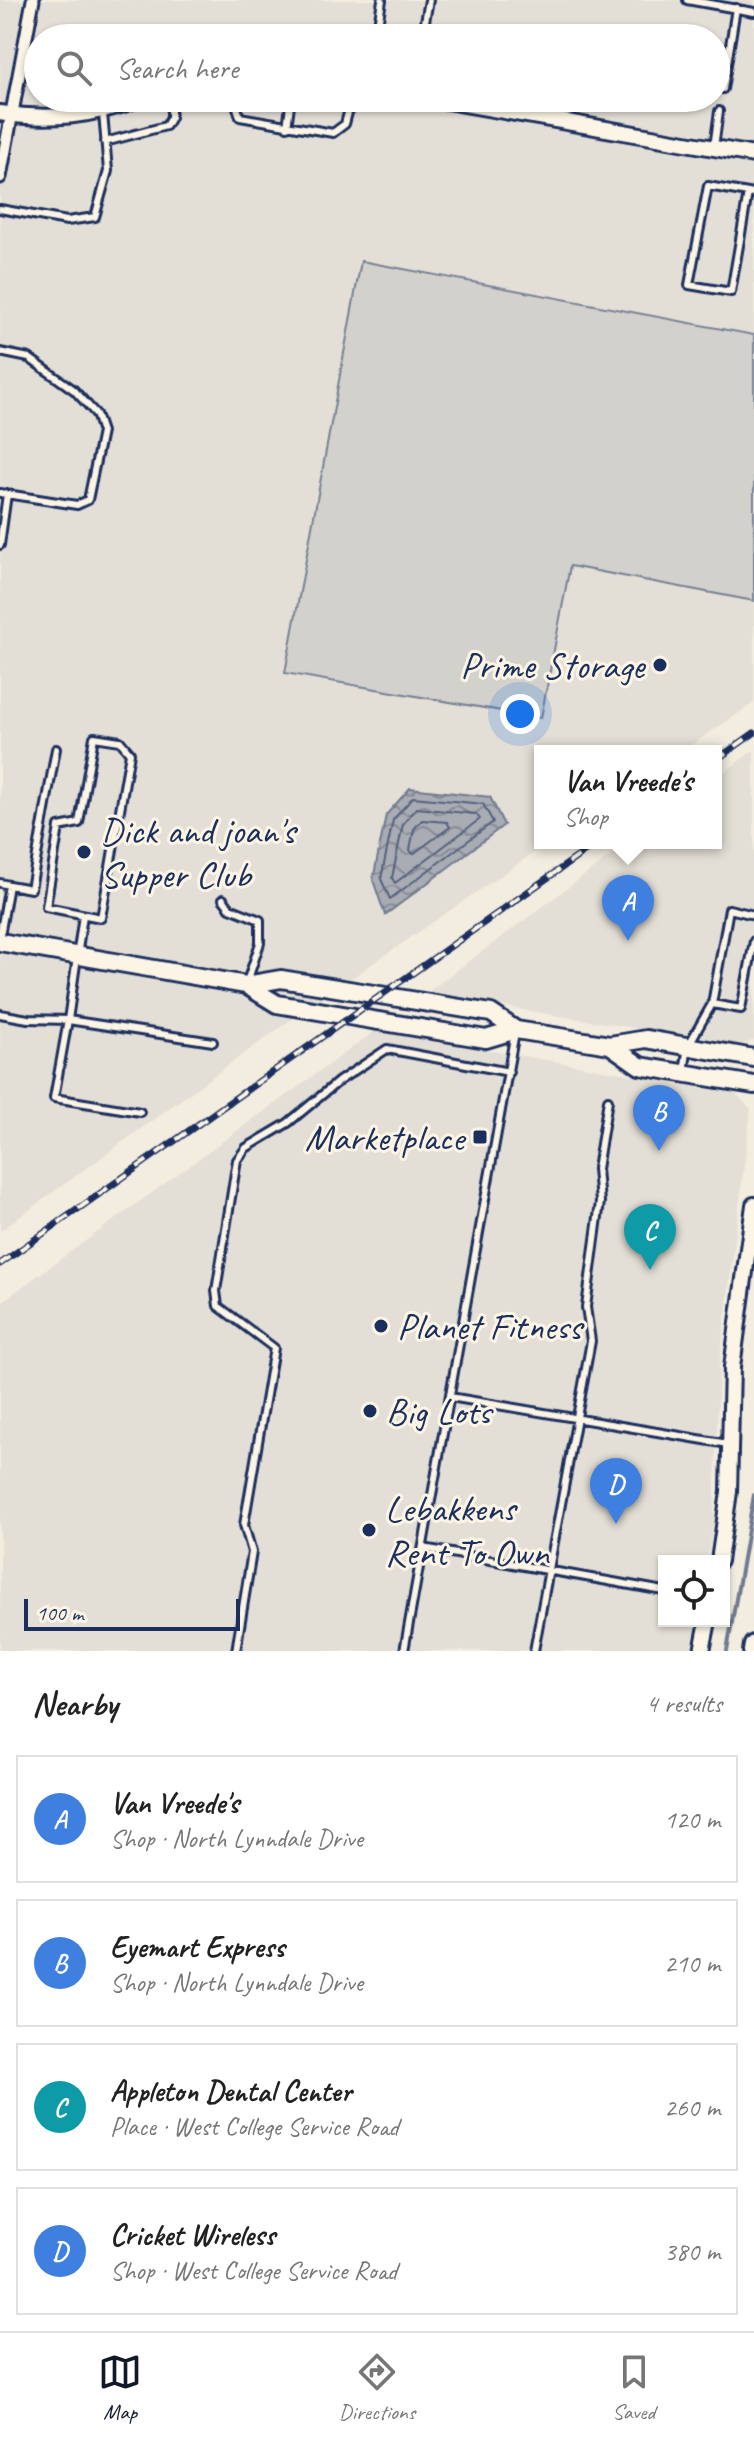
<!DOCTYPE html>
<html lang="en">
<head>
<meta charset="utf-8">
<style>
  body { margin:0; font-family:Caveat,sans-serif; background:#f6f6f6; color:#222 }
  .controls { position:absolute; right:24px; bottom:24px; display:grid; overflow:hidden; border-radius:0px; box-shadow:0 2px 6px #0004 }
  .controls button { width:72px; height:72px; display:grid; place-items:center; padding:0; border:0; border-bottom:2px solid #e0e0e0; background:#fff; color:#222; font:40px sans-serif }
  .scale { position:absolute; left:24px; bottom:20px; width:216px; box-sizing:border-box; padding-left:8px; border:4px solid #1b2f5e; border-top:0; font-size:22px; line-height:28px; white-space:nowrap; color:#1b2f5e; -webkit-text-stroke:6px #fcf5e5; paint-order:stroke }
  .you { position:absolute; left:520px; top:714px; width:28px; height:28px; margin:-20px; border:6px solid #fff; border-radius:50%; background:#1a73e8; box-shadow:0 0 0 12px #1a73e833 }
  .badge { display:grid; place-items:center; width:52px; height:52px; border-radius:50%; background:#111827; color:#fff; font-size:26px; font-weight:700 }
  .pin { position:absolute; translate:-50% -66px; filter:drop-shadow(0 2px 4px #0008) }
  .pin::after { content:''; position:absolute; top:42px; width:28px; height:24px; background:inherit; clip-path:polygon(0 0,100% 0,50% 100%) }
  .popup { position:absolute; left:534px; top:745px; width:188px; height:104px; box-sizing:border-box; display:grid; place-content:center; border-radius:0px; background:#fff; filter:drop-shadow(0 2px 6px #0005); font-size:26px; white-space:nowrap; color:#767676 }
  .popup b { font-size:30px; color:#222 }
  .popup::after { content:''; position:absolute; left:50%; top:100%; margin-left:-16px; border:16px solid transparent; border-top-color:#fff }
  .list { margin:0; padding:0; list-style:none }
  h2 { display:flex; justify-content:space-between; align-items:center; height:104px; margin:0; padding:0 32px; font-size:34px }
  h2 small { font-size:26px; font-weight:400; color:#767676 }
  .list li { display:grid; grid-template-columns:52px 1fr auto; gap:24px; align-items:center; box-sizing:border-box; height:128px; margin:0 16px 16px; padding:0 16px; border:2px solid #e0e0e0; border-radius:0px }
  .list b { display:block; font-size:30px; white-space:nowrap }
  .list p { margin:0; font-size:26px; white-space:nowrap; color:#767676 }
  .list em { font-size:26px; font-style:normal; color:#767676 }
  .icon { flex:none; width:44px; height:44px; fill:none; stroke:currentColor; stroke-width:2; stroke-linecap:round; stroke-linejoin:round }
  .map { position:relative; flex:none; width:754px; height:1651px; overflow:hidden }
  .search { position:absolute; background:#fff; box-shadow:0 2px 6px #0004; left:24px; right:24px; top:24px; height:88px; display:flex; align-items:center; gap:20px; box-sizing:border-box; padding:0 28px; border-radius:44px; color:#767676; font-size:30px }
  .sheet { height:680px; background:#fff }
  nav { display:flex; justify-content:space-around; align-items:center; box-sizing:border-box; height:112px; border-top:2px solid #e0e0e0; background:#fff; font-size:22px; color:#767676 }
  nav a { display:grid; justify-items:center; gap:4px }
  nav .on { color:#111827 }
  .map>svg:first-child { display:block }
  .built { fill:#e3dfd6; fill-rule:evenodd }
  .green { fill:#d3d1cc; stroke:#778095; stroke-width:2 }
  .water { fill:url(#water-waves); stroke:#707a91; stroke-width:2 }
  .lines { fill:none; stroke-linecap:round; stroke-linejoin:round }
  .shore { stroke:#546180; stroke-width:2 }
  .stream { stroke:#707a91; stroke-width:4 }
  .service-casing { stroke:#1b2f5e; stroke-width:12 }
  .minor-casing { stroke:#1b2f5e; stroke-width:17 }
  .tertiary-casing { stroke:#1b2f5e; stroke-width:20 }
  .secondary-casing { stroke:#1b2f5e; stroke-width:22 }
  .primary-casing { stroke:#1b2f5e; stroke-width:24 }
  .service { stroke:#fcf5e5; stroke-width:6 }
  .minor { stroke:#fcf5e5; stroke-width:11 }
  .tertiary { stroke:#fcf5e5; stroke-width:14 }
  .secondary { stroke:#fcf5e5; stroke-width:16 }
  .primary { stroke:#fcf5e5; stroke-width:18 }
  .rail-casing { stroke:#1b2f5e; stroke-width:7 }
  .rail { stroke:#fcf5e5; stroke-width:4; stroke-dasharray:12; stroke-linecap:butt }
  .poi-dot { fill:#1b2f5e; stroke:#fcf5e5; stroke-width:3 }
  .labels { text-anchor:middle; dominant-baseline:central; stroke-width:6; stroke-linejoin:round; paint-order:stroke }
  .poi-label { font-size:38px; fill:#1b2f5e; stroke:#fcf5e5; text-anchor:start }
</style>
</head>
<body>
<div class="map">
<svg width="754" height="1651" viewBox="0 0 754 1651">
  <defs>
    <pattern id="water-waves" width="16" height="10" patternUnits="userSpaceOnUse" patternTransform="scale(2)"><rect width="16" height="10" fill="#a9acb3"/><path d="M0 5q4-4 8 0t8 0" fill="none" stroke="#898c95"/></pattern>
  </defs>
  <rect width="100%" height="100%" fill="#f3ede0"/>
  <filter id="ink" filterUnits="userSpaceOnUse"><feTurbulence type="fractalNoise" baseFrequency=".0125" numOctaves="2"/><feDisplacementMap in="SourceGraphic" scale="16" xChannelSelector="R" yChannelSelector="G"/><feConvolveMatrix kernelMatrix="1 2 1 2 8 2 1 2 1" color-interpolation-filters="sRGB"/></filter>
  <g filter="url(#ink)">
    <!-- built -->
    <path class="built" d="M0,0H754V703L682,751H540V843H548L285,1024L0,1231ZM38,38H716V98H38ZM491,102L703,135L702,144Z
      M754,750V1040L743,1045L727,1043L425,994L628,843H716V778Z
      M375,1031L734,1092L751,1109L719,1369L714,1518L707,1561H664V1621H697L691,1651H0V1303Z"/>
    <!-- green -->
    <path class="green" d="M361,261L754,335V601L570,566L541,718L285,673Z"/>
    <!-- water -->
    <path class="water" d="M410,788L490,797L504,825L385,915L373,880L386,815Z"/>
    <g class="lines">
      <!-- shore -->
      <path class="shore" d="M413,797L483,804L493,822L390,899L381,879L393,820Z
        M416,808L476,814L480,819L395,883L392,878L403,824Z
        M422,820L447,822L450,827L413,854L410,850L414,829Z"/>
      <!-- stream -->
      <path class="stream" d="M727,1651L754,1495"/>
      <!-- service casing -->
      <g class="service-casing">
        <path id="service" d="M687,0L754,12
          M376,38L382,0
          M422,38L429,0
          M723,89L736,8
          M234,98L240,117L333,133L345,124L352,98
          M287,127L291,98
          M105,142L166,126L171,117V98
          M714,147L719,111
          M748,193L731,292L689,285L708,186L748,193L754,194
          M0,209L67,221L95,217L108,171L103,113
          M0,352L29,358L74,390L96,414L102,432L88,500L77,505L0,493
          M0,545L7,494
          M94,737L120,741L130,753L101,918L46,907L59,827L79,823Z
          M0,883L9,885L0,936
          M9,885L31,889L56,749
          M223,899L230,908L260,920V943L247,982
          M712,1004L741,1009L754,941
          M0,1014L28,1019L68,1020L83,915
          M684,1072L688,1046L712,1004L729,909L754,915
          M140,1112L54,1098L68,1020L213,1042
          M450,1397L728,1444
          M423,1548L664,1591
          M236,1651L252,1552L244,1525L274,1348L218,1306L216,1291L237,1160L246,1148L288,1123L339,1081L387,1049L509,1072
          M404,1651L515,1032
          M534,1651L591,1341L586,1307L600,1202L597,1169L608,1100"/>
      </g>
      <!-- minor casing -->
      <g class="minor-casing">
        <path id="minor" d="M0,177L33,0"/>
      </g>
      <!-- tertiary casing -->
      <g class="tertiary-casing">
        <path id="tertiary" d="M430,98L754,155
          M0,113C51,121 94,116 141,98
          M719,1561L729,1492L732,1367L754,1205
          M702,1651L708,1621"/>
      </g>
      <!-- secondary casing -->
      <g class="secondary-casing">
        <path id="secondary" d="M0,942L246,985L281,979L491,1013L516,1030L610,1045L646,1039L754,1058
          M246,985L277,1004L486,1039L516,1030
          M610,1045L640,1066L754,1085"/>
      </g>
      <!-- primary casing -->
      <g class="primary-casing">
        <path id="primary" d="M753,1651L754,1645"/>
      </g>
      <!-- service -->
      <use href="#service" class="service"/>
      <!-- minor -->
      <use href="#minor" class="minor"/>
      <!-- tertiary -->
      <use href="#tertiary" class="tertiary"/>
      <!-- secondary -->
      <use href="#secondary" class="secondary"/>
      <!-- primary -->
      <use href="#primary" class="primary"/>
      <!-- rail casing -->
      <g class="rail-casing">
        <path id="rail" d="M716,760L754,733
          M0,1264L597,843"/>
      </g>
      <!-- rail -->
      <use href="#rail" class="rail"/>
    </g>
  </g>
  <!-- markers -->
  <g class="poi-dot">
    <circle cx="660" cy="665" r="8"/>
    <circle cx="84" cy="852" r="8"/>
    <rect x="472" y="1129" width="16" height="16" rx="4"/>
    <circle cx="381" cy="1326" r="8"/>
    <circle cx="370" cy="1411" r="8"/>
    <circle cx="369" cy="1530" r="8"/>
  </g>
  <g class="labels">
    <!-- poi labels -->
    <g class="poi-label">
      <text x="644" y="665" text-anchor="end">Prime Storage</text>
      <text x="100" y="830">Dick and joan's<tspan x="100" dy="44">Supper Club</tspan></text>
      <text x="464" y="1137" text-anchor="end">Marketplace</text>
      <text x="397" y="1326">Planet Fitness</text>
      <text x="386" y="1411">Big Lots</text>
      <text x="385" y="1508">Lebakkens<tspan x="385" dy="44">Rent To Own</tspan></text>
    </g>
  </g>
</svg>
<div class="controls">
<button><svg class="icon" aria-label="locate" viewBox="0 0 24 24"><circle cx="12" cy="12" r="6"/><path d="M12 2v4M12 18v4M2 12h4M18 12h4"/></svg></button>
</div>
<div class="scale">100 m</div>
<div class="you"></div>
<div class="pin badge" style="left:628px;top:941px;background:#3f7fe0">A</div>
<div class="popup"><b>Van Vreede's</b>Shop</div>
<div class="pin badge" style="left:659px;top:1151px;background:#3f7fe0">B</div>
<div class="pin badge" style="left:650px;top:1270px;background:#0f9aa8">C</div>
<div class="pin badge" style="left:616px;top:1524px;background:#3f7fe0">D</div>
<div class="search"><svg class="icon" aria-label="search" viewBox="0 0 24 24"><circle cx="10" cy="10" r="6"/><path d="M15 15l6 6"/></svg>Search here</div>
</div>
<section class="sheet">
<h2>Nearby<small>4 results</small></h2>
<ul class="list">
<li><span class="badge" style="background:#3f7fe0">A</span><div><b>Van Vreede's</b><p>Shop · North Lynndale Drive</p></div><em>120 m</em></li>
<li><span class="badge" style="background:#3f7fe0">B</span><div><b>Eyemart Express</b><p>Shop · North Lynndale Drive</p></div><em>210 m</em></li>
<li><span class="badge" style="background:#0f9aa8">C</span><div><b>Appleton Dental Center</b><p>Place · West College Service Road</p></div><em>260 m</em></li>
<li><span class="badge" style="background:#3f7fe0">D</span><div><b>Cricket Wireless</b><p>Shop · West College Service Road</p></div><em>380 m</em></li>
</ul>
</section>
<nav>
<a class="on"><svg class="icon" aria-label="map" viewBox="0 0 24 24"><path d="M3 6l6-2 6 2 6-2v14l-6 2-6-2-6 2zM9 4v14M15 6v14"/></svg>Map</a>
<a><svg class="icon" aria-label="directions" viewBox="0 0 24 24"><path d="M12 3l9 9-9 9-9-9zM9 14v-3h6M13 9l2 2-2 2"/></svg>Directions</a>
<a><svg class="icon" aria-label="saved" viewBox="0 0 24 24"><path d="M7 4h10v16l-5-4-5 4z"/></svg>Saved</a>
</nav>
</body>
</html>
